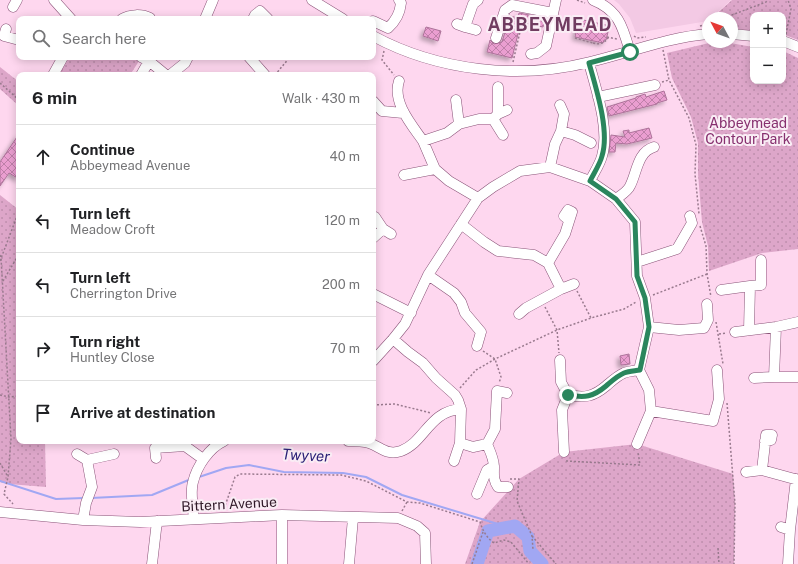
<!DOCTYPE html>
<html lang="en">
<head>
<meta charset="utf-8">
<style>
  body { margin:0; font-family:"Public Sans",sans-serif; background:#f2f2f2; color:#202124 }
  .controls { position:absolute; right:12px; top:12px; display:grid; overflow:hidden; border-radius:8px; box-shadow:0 2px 10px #0003 }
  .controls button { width:36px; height:36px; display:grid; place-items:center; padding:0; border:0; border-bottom:1px solid #e0e0e0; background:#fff; color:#202124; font:20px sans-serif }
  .compass { position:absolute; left:702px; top:12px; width:36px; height:36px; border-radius:50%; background:#fff; box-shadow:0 2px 10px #0003; rotate:311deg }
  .stop { position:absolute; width:12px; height:12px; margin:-9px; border:3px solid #2a865d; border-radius:50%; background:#fff }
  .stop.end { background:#2a865d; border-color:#fff; box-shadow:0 1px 4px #0008 }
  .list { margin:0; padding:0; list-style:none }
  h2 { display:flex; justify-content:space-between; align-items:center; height:52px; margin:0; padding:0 16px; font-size:17px }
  h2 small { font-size:13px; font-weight:400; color:#757577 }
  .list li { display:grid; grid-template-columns:26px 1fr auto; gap:12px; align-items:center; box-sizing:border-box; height:64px; padding:0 16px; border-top:1px solid #e0e0e0 }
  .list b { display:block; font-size:15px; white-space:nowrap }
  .list p { margin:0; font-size:13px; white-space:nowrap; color:#757577 }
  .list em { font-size:13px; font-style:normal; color:#757577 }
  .icon { flex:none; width:22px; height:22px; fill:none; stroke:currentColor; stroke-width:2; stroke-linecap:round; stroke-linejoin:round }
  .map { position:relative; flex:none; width:798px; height:564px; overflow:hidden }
  .search { position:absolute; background:#fff; box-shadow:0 2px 10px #0003; left:16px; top:16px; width:360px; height:44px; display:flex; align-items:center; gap:10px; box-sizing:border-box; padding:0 14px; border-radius:8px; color:#757577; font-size:15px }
  .panel { position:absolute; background:#fff; box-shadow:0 2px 10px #0003; left:16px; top:72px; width:360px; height:372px; border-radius:8px }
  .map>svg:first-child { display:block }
  .built { fill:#f3c9e4 }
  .park { fill:url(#park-dots) }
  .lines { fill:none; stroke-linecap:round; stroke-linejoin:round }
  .stream { stroke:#a1a7f3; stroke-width:2 }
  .river { stroke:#a1a7f3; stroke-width:13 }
  .building { fill:url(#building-cross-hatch); stroke:#ad739a; filter:url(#shadow) }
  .minor-casing { stroke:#8a5378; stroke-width:11 }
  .path { stroke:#997a8e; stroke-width:1.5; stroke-dasharray:2 2; stroke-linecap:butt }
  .minor { stroke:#fff; stroke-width:10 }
  .route { stroke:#2a865d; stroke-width:5 }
  .labels { text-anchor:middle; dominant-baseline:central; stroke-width:4; stroke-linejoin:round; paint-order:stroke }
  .park-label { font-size:14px; fill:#87306f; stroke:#faedf5 }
  .street-label { font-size:14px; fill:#301928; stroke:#faedf5 }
  .water-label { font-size:15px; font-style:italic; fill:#2b2177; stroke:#faedf5 }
  .district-label { font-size:18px; font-weight:bold; letter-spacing:1px; fill:#713c61; stroke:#faedf5 }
</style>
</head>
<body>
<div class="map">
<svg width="798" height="564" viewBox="0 0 798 564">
  <defs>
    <pattern id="park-dots" width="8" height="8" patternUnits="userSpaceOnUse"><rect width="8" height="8" fill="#dda6c9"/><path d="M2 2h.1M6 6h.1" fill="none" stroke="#be8ead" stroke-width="1.8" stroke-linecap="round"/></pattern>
    <pattern id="building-cross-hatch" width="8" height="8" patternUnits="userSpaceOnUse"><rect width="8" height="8" fill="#ea9ed0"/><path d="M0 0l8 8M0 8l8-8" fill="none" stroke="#be80a9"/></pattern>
    <filter id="shadow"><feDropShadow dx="-3" dy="3" stdDeviation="2" flood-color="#0004"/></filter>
  </defs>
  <rect width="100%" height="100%" fill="#fed7ef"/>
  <!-- built -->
  <path class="built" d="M614,0H731L711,18H708V21L636,33L630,18L619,4Z"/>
  <!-- park -->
  <path class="park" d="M732,0H798V40L783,34V15H753V31L732,28V18H712Z
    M709,43H730L753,47V81H783V51L798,58V249L762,253L709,271L708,246L702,222L698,174V143L691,117L672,78L667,53Z
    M70,57H131L139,61L130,75H82L78,73L76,75H63L60,73Z
    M0,67L19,82V106L0,89Z
    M0,195L19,210V441H45L46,487L9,484L0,482Z
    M637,444L733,474L735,504L734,564H465L480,522L519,479L564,452Z"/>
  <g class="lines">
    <!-- stream -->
    <path class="stream" d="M199,477L226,468L249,465L284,472L343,473L366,477L402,495L498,524L515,526
      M0,481L56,499L84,498
      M91,498L152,495L191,479"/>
    <!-- river -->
    <path class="river" d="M477,564L488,531L515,526L528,537L530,551L542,564"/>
  </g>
  <!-- building -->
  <path class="building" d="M519,13L545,18L543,27L521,22L512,58L487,52L490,40L494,44L502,42L510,16L518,18Z
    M579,19L606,25V28H609L606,40H604L603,43L575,37Z
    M426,27L441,31L438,41L423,36Z
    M664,91L667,100L657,103V104L609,116L607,107L636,98V97L645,94L646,97Z
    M649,128L652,138L627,144L616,143L615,152H609L611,135L625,137L623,131L629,130V133Z
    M19,134V179L9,173L0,186V162Z
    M629,354L630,364L621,365L620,356Z"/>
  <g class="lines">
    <!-- minor casing -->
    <g class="minor-casing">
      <path id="minor" d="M54,0L71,19
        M312,0L343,19
        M593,0C619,10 623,28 630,52
        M13,7L17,0
        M122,19C130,14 142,14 150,18
        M205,19L213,0
        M253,19L255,15L260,11L268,19
        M373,21L388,28C396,21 400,13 401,3L399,0
        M457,24L465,27L473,4L478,0
        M465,27L476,30
        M6,29L4,36L19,40
        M732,34L753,36
        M373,36C438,71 519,80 590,62C628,53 669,37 708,34
        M496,38L505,10L512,5L553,13
        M783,41L798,47
        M531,54L537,53L546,46L556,0
        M141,57L149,61L166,75
        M249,57L265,75
        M589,63C596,89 610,130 602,156C600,164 594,173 590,181
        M53,75L63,57
        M141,75L149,61
        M170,75L185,63L188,57
        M399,81C392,102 411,124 423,141
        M498,87V114
        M598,97L655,85
        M456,100L459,124
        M373,101L382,111L403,113
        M493,119L503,135
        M561,131L575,135L591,143
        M550,167L555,144L561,131L564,114L560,105
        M404,175L435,169
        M478,198L449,181L435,169L423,141L447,133L459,124L479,119H493L498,114L507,110
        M616,199C620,196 628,191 630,186C637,173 637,152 654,147
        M461,224L484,242L498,251L534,255L548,263L561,289L526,308L519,314
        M383,229L391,234
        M373,238L383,229L375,217
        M637,262L677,249L692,223L690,216
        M548,263L565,234L572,212L568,210L564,216L569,220
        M428,275L454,293L461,302L465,313L481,332L477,346
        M561,289L574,284
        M721,290L750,286
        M373,294L411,313
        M649,327L679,330L704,328L708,320L707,304
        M749,330L750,286L761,285V260
        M735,332L776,327L798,322
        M393,339L408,352L423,363L436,378L455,395L458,400L461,409L460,443L454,461
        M560,360L561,382L568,395
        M373,361L393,339L405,324L428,275L478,198L493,187L520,171L550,167L590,181L616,199L635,222L637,276L645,298L649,327L639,370L649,390L651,411L637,444
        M774,377H798
        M754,378L774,377L776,327
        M651,411L713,421L719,399L717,370
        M348,441C355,441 363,441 369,443C381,447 387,456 401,451C425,442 429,411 461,409
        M460,443L473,447L487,444L495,429L497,391L507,393
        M487,444C490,451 494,459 494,467C494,476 493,479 498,487H508
        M564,452L562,410L568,395C585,398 593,397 606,386C612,381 617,376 624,373C629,371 634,371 639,370
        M77,454L87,460
        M156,458L155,448L185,446L203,459
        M762,470L766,435H772L771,440L765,441
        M746,472L762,470L798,480
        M477,494L487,470L494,466
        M0,512L83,520L140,522L282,515L398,518L417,526L425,533L426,564
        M282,515V564
        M194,519C193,509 190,491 193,482C197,466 209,448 224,441
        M83,520L86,503L92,487L87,460L114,454
        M781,527L790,530L796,479
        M152,564L157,521
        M349,564L353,518
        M788,564L790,530"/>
    </g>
    <!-- path -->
    <path class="path" d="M577,0L585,3
      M724,18L766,2L768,0
      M700,26L708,24
      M786,34L791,9L788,0
      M634,36L637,38L646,37
      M607,37L617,39
      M575,38L593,43L594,42
      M593,43C601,45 604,43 609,37
      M663,50L669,80L689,118L696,145L695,174L699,214
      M384,51L382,60L394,75
      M513,62L522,23L541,28
      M275,75L290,57
      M662,82L669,80
      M0,83L19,100
      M700,226L706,246L707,274L711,297
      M0,255L1,257L11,439L8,477L4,494L13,504
      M0,261L19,211
      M3,281L19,254
      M577,291L591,318
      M653,295L707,274
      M545,307L557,330L559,353
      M716,322L723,364
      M719,334L727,333
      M483,351L495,359L501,377L499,383
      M460,388L476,370L495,359L557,330L591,318L624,309L636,302
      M0,395L9,397L19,396
      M727,403L735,504L734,564
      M373,405L395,404L431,413
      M566,461L640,465L638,452
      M0,463L8,477
      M510,479H519L517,501L532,536L533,550
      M224,509L235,477L240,474L341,475L366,481L407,502L420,503L480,522C483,531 486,537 494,543L504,540L511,542L529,564
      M402,511L407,502
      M532,536L556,564
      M718,548L719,564
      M472,564L483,532"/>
    <!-- minor -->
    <use href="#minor" class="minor"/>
  </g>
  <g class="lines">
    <!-- route -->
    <path class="route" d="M568,395C585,398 593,397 606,386C612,381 617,376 624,373C629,371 634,371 640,370L649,327L645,298L637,276L635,222L616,199L590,181C594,173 600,164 602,156C610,131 596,88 589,63L630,52"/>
  </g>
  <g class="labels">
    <!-- park labels -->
    <g class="park-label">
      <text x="748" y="123">Abbeymead<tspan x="748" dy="16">Contour Park</tspan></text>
    </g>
    <!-- street labels -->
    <g class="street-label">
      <text transform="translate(229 504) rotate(-3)">Bittern Avenue</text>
    </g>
    <!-- water labels -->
    <g class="water-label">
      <text transform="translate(306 455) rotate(3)">Twyver</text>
    </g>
    <!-- district labels -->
    <g class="district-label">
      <text x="550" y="24">ABBEYMEAD</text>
    </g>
  </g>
</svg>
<div class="controls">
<button>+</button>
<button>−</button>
</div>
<svg class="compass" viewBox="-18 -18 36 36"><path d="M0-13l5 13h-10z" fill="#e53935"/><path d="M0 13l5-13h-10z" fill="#757577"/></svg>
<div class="stop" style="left:630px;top:52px"></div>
<div class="stop end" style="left:568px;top:395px"></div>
<div class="search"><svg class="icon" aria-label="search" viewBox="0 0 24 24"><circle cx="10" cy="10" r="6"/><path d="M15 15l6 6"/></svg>Search here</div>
<section class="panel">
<h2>6 min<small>Walk · 430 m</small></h2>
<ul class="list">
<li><svg class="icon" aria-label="ahead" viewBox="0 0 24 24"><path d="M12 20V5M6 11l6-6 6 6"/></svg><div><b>Continue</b><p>Abbeymead Avenue</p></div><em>40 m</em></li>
<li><svg class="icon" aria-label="left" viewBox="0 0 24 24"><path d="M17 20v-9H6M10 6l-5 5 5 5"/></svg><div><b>Turn left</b><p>Meadow Croft</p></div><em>120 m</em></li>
<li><svg class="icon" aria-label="left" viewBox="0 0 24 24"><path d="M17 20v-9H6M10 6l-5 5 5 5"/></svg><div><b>Turn left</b><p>Cherrington Drive</p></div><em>200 m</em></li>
<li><svg class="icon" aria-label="right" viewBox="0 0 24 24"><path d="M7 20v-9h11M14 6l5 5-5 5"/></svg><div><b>Turn right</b><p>Huntley Close</p></div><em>70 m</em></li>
<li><svg class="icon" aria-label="arrive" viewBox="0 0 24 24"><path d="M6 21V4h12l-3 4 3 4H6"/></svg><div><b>Arrive at destination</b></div></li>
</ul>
</section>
</div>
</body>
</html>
